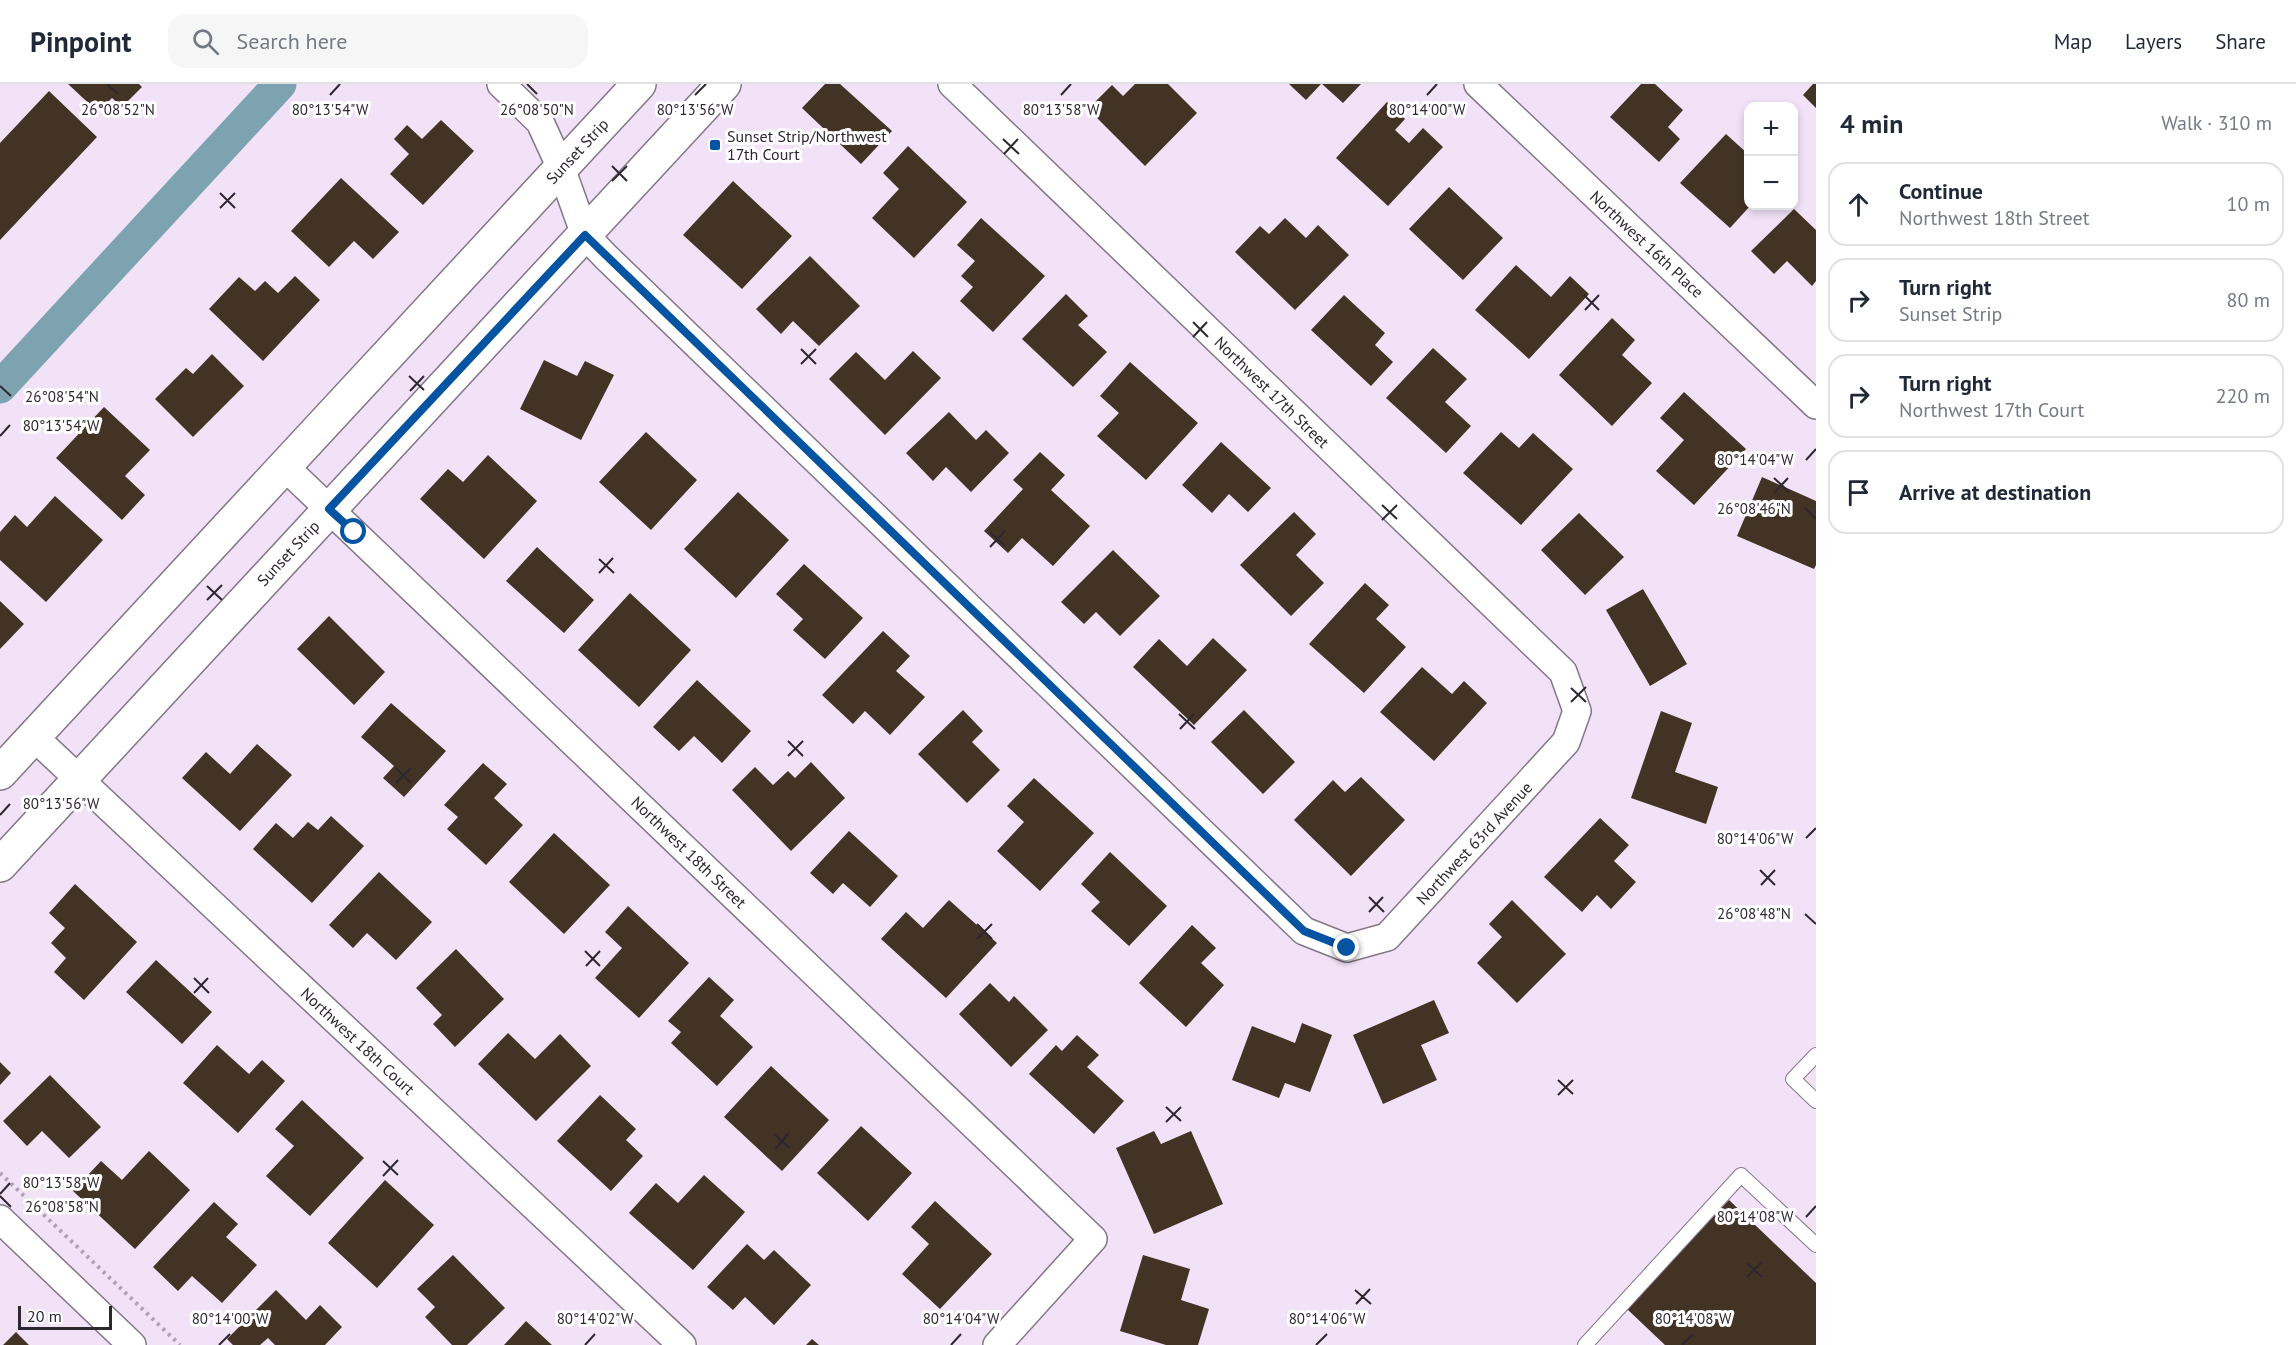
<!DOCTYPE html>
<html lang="en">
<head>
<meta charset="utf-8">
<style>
  body { margin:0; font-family:"PT Sans",sans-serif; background:#f6f6f7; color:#1f2937 }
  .controls { position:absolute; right:18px; top:18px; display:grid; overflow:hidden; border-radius:12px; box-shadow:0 3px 9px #0003 }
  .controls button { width:54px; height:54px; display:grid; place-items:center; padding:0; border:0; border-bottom:2px solid #e0e1e3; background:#fff; color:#1f2937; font:30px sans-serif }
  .scale { position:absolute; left:18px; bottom:15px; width:94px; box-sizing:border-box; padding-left:6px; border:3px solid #2d272f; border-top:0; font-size:16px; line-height:21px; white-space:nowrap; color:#2d272f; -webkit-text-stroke:4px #fff; paint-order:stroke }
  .stop { position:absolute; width:18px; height:18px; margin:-14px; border:4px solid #0454a2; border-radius:50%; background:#fff }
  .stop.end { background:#0454a2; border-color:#fff; box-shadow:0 2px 6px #0008 }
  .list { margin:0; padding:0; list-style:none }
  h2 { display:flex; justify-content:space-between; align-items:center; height:78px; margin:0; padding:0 24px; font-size:26px }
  h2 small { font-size:20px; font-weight:400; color:#747a83 }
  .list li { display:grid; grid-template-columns:39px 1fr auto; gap:18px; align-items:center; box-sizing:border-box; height:84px; margin:0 12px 12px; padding:0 12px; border:2px solid #e0e1e3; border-radius:18px }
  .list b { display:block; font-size:22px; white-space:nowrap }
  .list p { margin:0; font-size:20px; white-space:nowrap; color:#747a83 }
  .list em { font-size:20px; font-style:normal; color:#747a83 }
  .icon { flex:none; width:33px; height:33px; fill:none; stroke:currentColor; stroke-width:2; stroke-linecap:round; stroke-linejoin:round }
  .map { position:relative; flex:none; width:1816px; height:1261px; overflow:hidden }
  header { display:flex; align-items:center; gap:36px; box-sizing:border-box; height:84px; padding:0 30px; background:#fff; border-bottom:2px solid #e0e1e3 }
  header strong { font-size:28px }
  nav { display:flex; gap:33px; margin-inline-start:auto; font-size:21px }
  .search { width:420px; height:54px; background:#f6f6f7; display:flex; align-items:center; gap:15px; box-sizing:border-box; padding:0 21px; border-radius:18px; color:#747a83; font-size:22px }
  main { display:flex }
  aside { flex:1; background:#fff }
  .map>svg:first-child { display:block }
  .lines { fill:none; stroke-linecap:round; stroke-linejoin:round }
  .canal { stroke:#7da3b1; stroke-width:33 }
  .building { fill:#423324 }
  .service-casing { stroke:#847688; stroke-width:16 }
  .minor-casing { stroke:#847688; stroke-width:30 }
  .tertiary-casing { stroke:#847688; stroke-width:36 }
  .path { stroke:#afa2b3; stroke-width:4; stroke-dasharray:3 4.5; stroke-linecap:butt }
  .service { stroke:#fff; stroke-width:14 }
  .minor { stroke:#fff; stroke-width:27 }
  .tertiary { stroke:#fff; stroke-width:33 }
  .route { stroke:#0454a2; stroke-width:8 }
  .ticks { fill:none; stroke:#2d272f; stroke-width:2 }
  .poi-dot { fill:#0454a2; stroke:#fff; stroke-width:2 }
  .labels { text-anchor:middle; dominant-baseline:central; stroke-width:6; stroke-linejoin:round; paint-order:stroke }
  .poi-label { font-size:16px; fill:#2d272f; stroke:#fff; text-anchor:start }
  .street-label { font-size:16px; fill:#2d272f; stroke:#fff }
  .ticks-label { font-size:15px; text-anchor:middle; fill:#2d272f; stroke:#fff; stroke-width:6; stroke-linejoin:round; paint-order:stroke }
</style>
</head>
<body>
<header>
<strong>Pinpoint</strong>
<div class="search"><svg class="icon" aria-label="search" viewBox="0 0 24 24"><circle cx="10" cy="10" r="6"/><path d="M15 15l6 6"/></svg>Search here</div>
<nav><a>Map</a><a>Layers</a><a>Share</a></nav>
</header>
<main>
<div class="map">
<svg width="1816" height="1261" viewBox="0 0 1816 1261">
  <rect width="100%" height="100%" fill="#f2e2f7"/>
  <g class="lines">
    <!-- canal -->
    <path class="canal" d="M0,303L280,0"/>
  </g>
  <!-- building -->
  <path class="building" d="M68,0H139L142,3L122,23L112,14L98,28Z
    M825,0H840L892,47L861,80L802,24Z
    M1135,0H1168L1197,29L1145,82L1088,25L1112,1L1123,12Z
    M1289,0H1321L1306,16Z
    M1322,0H1361L1343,19Z
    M1641,0H1655L1683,26L1668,43L1680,55L1659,78L1610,33Z
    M1813,0H1816V24L1803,11Z
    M49,7L97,53L0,156V59Z
    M1387,18L1405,35L1395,46L1409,59L1423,44L1443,63L1388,122L1336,74Z
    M441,36L474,67L423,121L390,90L409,70L394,55L407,41L422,55Z
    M1726,50L1748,70V122H1750L1730,144L1680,99Z
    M908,62L967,118L914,174L872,134L899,105L883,89Z
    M341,94L399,148L373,175L354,157L329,183L291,147Z
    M733,97L792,152L742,205L683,151Z
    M1449,103L1503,154L1463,196L1409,145Z
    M1794,125L1816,146V197L1812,202L1787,177L1774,190L1751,167Z
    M981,134L1045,192L993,248L960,217L973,203L961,192L975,177L957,161Z
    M1285,134L1306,154L1318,141L1349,171L1295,226L1235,168L1260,142L1269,150Z
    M810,172L860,222L819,262L793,237L781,250L756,225Z
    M1516,181L1551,213L1570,192L1589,210L1529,275L1475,226Z
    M295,192L320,216L263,277L209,225L239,193L255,207L265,197L278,209Z
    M1066,210L1088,232L1078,241L1107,268L1073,303L1022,255Z
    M1344,211L1385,249L1375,261L1393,278L1371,302L1311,246Z
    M1612,234L1635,256L1622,271L1652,299L1612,342L1559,291Z
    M1433,264L1467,295L1445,318L1471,342L1446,369L1386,314Z
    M913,267L941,294L885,351L829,295L856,268L885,296Z
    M212,270L244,302L193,353L155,315L186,284L193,290Z
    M544,276L577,292L585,277L614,291L581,356L520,325Z
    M1130,278L1198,339L1146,396L1097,352L1119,329L1100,312Z
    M1684,308L1746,365L1694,421L1656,387L1684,356L1660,334Z
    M104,323L150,366L125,392L145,411L122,436L56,374Z
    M949,328L976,356L986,346L1009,369L971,408L946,383L933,397L906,369Z
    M646,348L697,396L651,446L599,398Z
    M1501,348L1519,364L1533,349L1573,385L1521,441L1463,389Z
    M1221,358L1271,404L1248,428L1229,410L1212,429L1182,401Z
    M1040,368L1065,391L1051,406L1090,442L1053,482L1022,454L1008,469L984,447L1023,405L1013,396Z
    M488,371L537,417L484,475L420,415L448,385L463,398Z
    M1762,393L1816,417V481L1814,485L1737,452Z
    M738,408L789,456L736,514L684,465Z
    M55,412L103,456L46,518L0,476V448L15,431L27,443Z
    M1294,428L1316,450L1296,471L1324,499L1291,532L1240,481Z
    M1579,429L1624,473L1585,511L1541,466Z
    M537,463L594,516L564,549L506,497Z
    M1113,466L1160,512L1120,552L1096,528L1084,540L1061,518Z
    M804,480L863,534L825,575L793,546L803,535L776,510Z
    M1365,499L1389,521L1376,535L1406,563L1364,609L1309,560Z
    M1643,505L1687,580L1650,602L1606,526Z
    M630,509L691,566L639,623L578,566Z
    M0,517L24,540L0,565Z
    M329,532L385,588L354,621L297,565Z
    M883,547L910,572L896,587L925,613L890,651L865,627L853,640L822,611Z
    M1213,554L1247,586L1194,641L1133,583L1159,555L1187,582Z
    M1422,583L1452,610L1464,597L1487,619L1434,677L1380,628Z
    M697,596L751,647L722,679L694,652L679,667L653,643Z
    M391,619L446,667L404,713L383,694L394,682L361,653Z
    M963,626L983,647L972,658L1000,686L967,719L918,670Z
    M1244,626L1295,678L1263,710L1211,658Z
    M1661,627L1692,639L1675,688L1718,703L1706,740L1631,714Z
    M257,660L292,691L240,747L182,694L206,668L230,690Z
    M811,678L845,714L791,767L732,706L755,683L773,701L788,687L795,694Z
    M483,679L507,700L494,714L523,741L486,781L447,745L458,733L444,721Z
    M1361,693L1405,736L1351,792L1294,736L1333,696L1345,708Z
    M1034,694L1094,749L1040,807L997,767L1024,738L1007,722Z
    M331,732L364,762L312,819L253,765L276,739L293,754L308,738L318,746Z
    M1600,734L1629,761L1614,777L1636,798L1611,825L1597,811L1582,828L1544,793Z
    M849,747L898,792L870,823L843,799L833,810L810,789Z
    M554,749L610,801L564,850L509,798Z
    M1110,768L1167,822L1129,862L1091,827L1100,818L1081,800Z
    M379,788L432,838L396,876L367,849L353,864L329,841Z
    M75,800L137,858L84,916L54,888L66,874L51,859L65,844L49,829Z
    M949,816L997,859L946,914L881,855L906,828L923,844Z
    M1512,816L1566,870L1517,919L1477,879L1502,853L1489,840Z
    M628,822L689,879L639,934L595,894L622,864L605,848Z
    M1192,841L1216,864L1201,879L1224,901L1186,943L1139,899Z
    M456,865L504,915L455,963L433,940L442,931L416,904Z
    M156,876L212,928L182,960L126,908Z
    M709,893L734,916L720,932L753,963L717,1002L671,959L681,948L668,937Z
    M990,899L1009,918L1014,912L1048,946L1011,983L959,930Z
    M1434,916L1449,949L1421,961L1437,996L1383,1020L1353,951Z
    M1302,939L1332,951L1310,1008L1285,999L1279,1014L1232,996L1252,942L1295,959Z
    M508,949L535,975L560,950L591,982L536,1037L478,980Z
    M1077,951L1099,971L1087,983L1124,1017L1094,1050L1029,990L1056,961L1062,967Z
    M217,961L249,990L262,976L285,997L238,1049L183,999Z
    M0,978L11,989L0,1001Z
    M771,982L829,1036L782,1087L724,1033Z
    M50,991L101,1043L69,1074L42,1047L27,1062L3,1037Z
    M600,1011L636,1045L626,1056L643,1072L611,1107L557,1057Z
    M302,1016L364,1074L310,1132L266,1092L294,1062L275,1045Z
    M861,1042L912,1089L868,1137L817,1089Z
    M1154,1047L1161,1060L1191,1047L1223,1120L1154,1150L1116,1064Z
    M149,1067L190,1106L135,1165L73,1107L101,1077L122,1096Z
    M704,1091L745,1128L693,1186L629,1129L656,1099L678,1119Z
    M385,1096L434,1141L377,1204L328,1159Z
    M1729,1116L1816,1199V1261H1665L1627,1225Z
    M935,1117L992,1170L940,1225L902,1190L929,1160L911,1143Z
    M214,1118L238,1140L226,1153L257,1181L222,1219L192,1192L178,1207L153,1183Z
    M747,1160L764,1176L774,1166L811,1201L774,1241L745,1213L733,1226L707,1203Z
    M453,1171L505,1224L467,1261H452L425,1233L435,1223L417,1205Z
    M1143,1171L1190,1185L1181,1216L1209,1225L1198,1261H1166L1120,1247Z
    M276,1206L306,1236L320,1221L342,1243L325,1261H275L268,1254L260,1261H233L227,1255Z
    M526,1237L552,1261H504Z
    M16,1248L29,1261H3Z
    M812,1255L819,1261H806Z"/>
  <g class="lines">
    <!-- service casing -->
    <g class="service-casing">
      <path id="service" d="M1816,971L1793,995L1816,1017
        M1585,1261L1741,1091L1816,1161"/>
    </g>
    <!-- minor casing -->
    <g class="minor-casing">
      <path id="minor" d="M501,0L540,38L561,84L585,151L606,173L1304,847L1347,864L1387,853L1566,658L1577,627L1563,588L952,0
        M1478,0L1816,321
        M284,382L1093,1155L997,1261
        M34,653L682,1261
        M0,1135L132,1261"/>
    </g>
    <!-- tertiary casing -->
    <g class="tertiary-casing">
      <path id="tertiary" d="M0,689L639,0
        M0,781L724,0"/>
    </g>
    <!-- path -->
    <path class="path" d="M0,1089L180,1261"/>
    <!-- service -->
    <use href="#service" class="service"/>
    <!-- minor -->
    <use href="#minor" class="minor"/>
    <!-- tertiary -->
    <use href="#tertiary" class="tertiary"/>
  </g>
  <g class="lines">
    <!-- route -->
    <path class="route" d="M354,448L329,425L585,151L1304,847L1347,864"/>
  </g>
  <!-- ticks -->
  <path class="ticks" d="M107,0L118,10M527,0L537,10M330,11L340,0M695,11L706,0M1061,11L1071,0M1427,11L1437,0M1003,55L1019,70M1004,70L1018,55M612,82L627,97M612,97L627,82M220,109L235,124M220,124L235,109M1584,211L1599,226M1585,226L1599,211M1193,238L1208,253M1193,253L1207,238M801,265L816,280M801,280L816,265M409,292L424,306M0,302L11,312M410,307L424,292M0,352L10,341M1806,376L1816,365M1774,394L1789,408M1774,409L1788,394M1382,421L1397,435M1805,424L1816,435M1382,436L1397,421M990,448L1005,462M990,463L1005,447M599,475L614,489M599,489L613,474M207,502L222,516M207,516L222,501M1571,604L1586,618M1571,618L1586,603M1179,630L1195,645M1180,645L1194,630M788,657L803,672M788,672L803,657M396,684L411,699M396,699L411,684M0,731L10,720M1806,754L1816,744M1760,786L1775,801M1761,801L1775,786M1369,813L1384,828M1369,828L1383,813M1805,830L1816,840M977,840L992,855M977,855L992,840M585,867L600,882M586,882L600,867M194,894L209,909M194,909L208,894M1558,996L1573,1010M1558,1011L1573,996M1166,1023L1181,1037M1166,1038L1181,1023M774,1050L790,1064M775,1065L789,1049M383,1077L398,1091M383,1092L398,1076M0,1110L10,1099M0,1112L11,1123M1806,1133L1816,1122M1747,1179L1762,1193M1747,1193L1762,1178M1355,1206L1371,1220M1356,1220L1370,1205M219,1261L230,1250M585,1261L595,1250M951,1261L961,1250M1316,1261L1327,1250M1682,1261L1693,1250"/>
  <!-- markers -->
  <rect class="poi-dot" x="709" y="55" width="12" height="12" rx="3"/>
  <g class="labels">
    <!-- poi labels -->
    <g class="poi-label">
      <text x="727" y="52">Sunset Strip/Northwest<tspan x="727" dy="18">17th Court</tspan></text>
    </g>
    <!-- street labels -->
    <g class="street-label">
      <text transform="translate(577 67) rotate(-47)">Sunset Strip</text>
      <text transform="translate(1647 160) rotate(43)">Northwest 16th Place</text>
      <text transform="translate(1272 308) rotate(44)">Northwest 17th Street</text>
      <text transform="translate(288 469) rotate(-47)">Sunset Strip</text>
      <text transform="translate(1474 759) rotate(-47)">Northwest 63rd Avenue</text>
      <text transform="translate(689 768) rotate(44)">Northwest 18th Street</text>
      <text transform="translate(358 957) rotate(43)">Northwest 18th Court</text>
    </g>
  </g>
  <g class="ticks-label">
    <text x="118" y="31">26°08'52"N</text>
    <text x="537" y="31">26°08'50"N</text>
    <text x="1061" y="31">80°13'58"W</text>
    <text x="1427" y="31">80°14'00"W</text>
    <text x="330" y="31">80°13'54"W</text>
    <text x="695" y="31">80°13'56"W</text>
    <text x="62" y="318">26°08'54"N</text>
    <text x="61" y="347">80°13'54"W</text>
    <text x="1755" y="381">80°14'04"W</text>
    <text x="1754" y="430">26°08'46"N</text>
    <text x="61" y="725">80°13'56"W</text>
    <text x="1755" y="760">80°14'06"W</text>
    <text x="1754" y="835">26°08'48"N</text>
    <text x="61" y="1104">80°13'58"W</text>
    <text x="62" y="1128">26°08'58"N</text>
    <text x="1755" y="1138">80°14'08"W</text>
    <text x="230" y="1240">80°14'00"W</text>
    <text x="595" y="1240">80°14'02"W</text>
    <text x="961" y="1240">80°14'04"W</text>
    <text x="1327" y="1240">80°14'06"W</text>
    <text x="1693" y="1240">80°14'08"W</text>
  </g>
</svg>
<div class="controls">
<button>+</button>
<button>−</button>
</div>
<div class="scale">20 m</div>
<div class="stop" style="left:354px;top:448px"></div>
<div class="stop end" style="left:1347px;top:864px"></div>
</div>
<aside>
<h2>4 min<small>Walk · 310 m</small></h2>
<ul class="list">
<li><svg class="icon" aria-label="ahead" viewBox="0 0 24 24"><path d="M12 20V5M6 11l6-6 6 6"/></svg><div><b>Continue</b><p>Northwest 18th Street</p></div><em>10 m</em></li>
<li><svg class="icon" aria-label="right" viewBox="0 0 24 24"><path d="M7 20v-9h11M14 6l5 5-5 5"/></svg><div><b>Turn right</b><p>Sunset Strip</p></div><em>80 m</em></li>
<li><svg class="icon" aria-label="right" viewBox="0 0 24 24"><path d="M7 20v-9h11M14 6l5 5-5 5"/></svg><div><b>Turn right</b><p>Northwest 17th Court</p></div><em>220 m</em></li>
<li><svg class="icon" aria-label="arrive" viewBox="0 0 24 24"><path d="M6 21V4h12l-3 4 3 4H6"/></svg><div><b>Arrive at destination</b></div></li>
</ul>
</aside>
</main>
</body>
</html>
